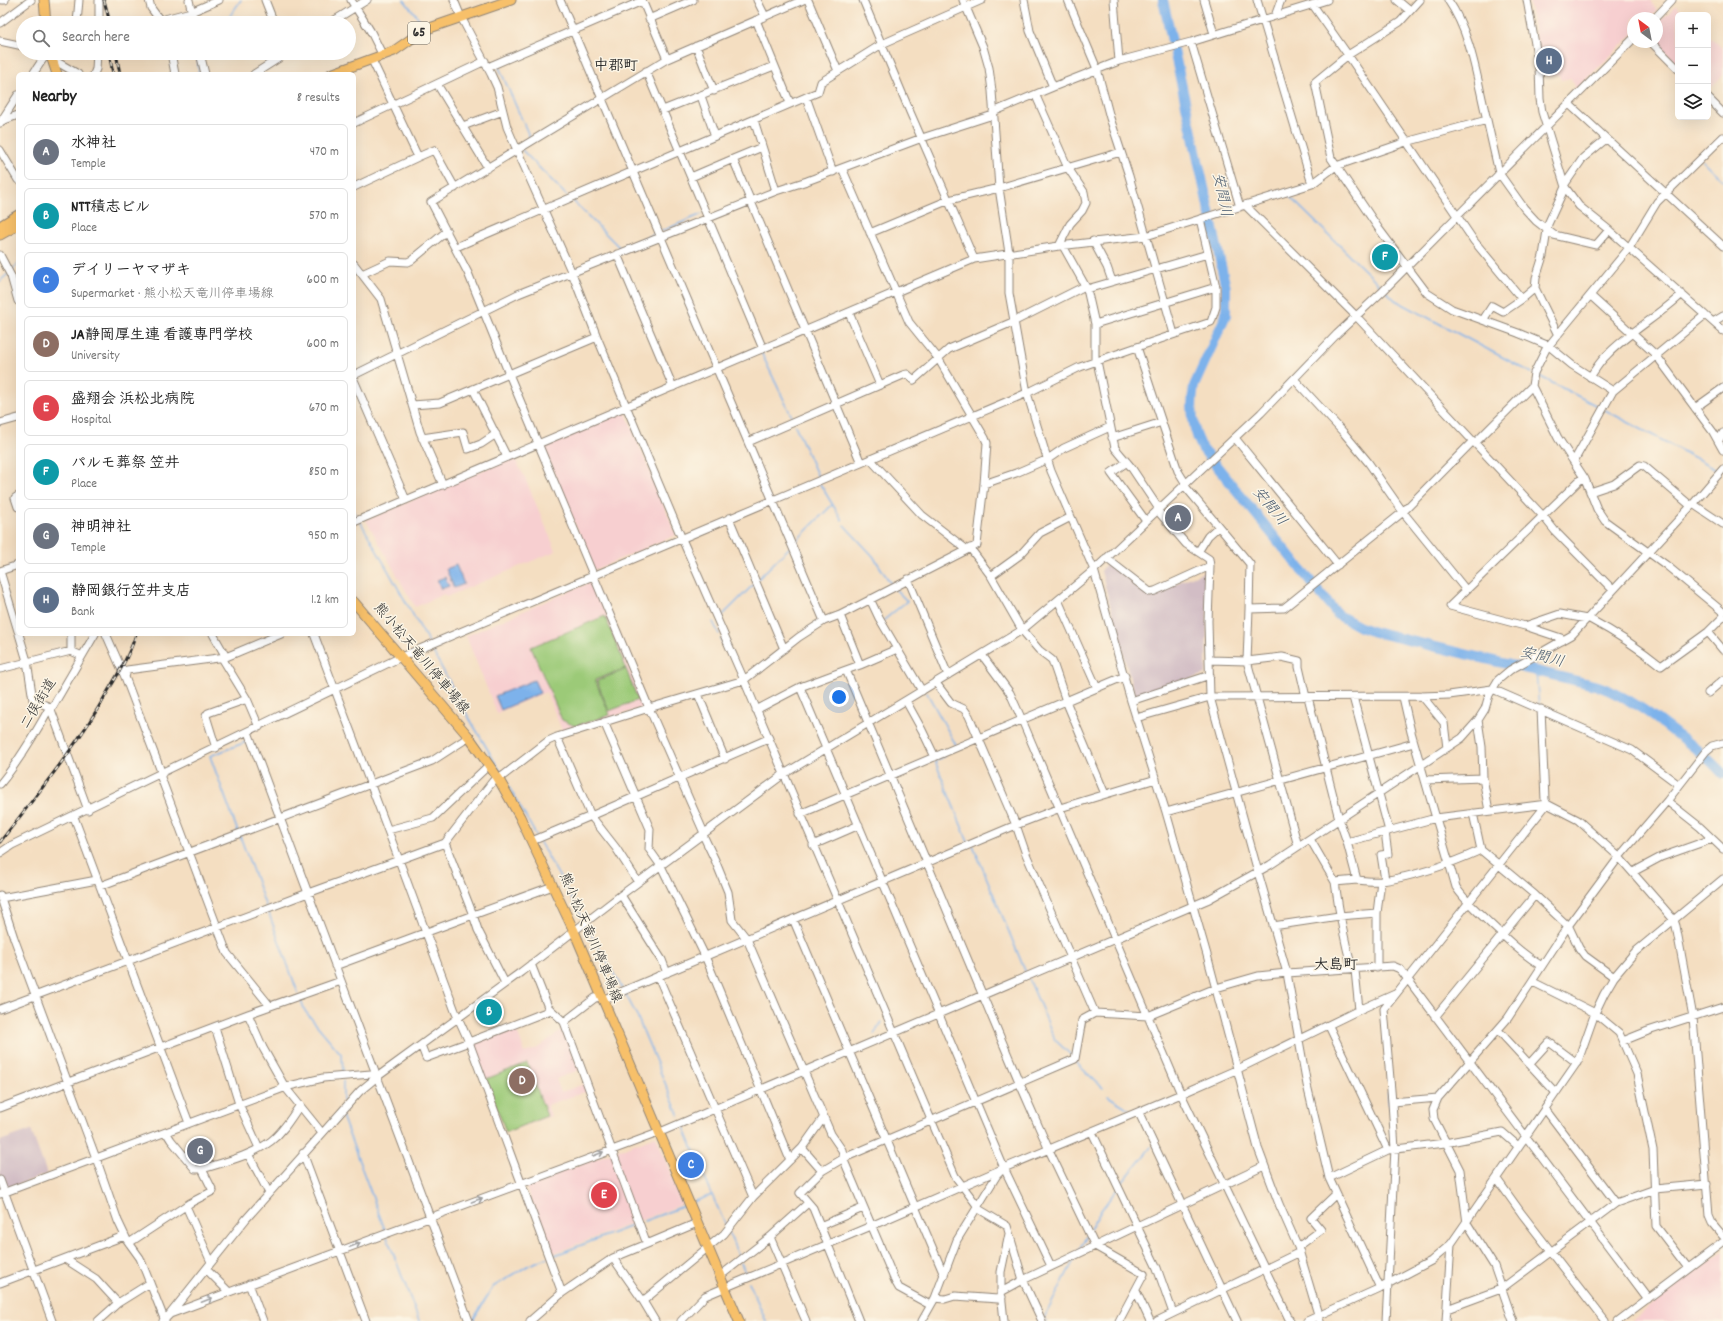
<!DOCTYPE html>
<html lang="en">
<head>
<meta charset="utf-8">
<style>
  body { margin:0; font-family:Dekko,"Klee One",sans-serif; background:#f2f2f2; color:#222 }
  .controls { position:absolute; right:12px; top:12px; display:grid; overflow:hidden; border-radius:6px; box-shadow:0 4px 16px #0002 }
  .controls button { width:36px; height:36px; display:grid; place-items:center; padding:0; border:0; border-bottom:1px solid #e0e0e0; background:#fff; color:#222; font:20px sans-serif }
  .compass { position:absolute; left:1627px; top:12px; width:36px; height:36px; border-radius:50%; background:#fff; box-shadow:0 4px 16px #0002; rotate:328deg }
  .you { position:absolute; left:839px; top:697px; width:14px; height:14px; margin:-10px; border:3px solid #fff; border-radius:50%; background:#1a73e8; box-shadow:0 0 0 6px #1a73e833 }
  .badge { display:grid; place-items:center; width:26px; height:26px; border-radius:50%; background:#d93025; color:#fff; font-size:13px; font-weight:700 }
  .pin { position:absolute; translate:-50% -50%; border:2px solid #fff; box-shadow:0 1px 4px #0006 }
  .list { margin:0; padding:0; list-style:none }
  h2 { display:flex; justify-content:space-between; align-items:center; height:52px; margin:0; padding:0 16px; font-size:17px }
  h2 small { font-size:13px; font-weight:400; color:#767676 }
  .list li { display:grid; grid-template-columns:26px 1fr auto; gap:12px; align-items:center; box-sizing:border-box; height:56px; margin:0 8px 8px; padding:0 8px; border:1px solid #e0e0e0; border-radius:6px }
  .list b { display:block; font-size:15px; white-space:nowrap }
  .list p { margin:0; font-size:13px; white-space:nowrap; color:#767676 }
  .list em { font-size:13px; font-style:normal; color:#767676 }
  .icon { flex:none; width:22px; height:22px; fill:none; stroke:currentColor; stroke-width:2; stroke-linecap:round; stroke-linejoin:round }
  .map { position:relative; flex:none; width:1723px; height:1321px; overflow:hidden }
  .search { position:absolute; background:#fff; box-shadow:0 4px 16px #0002; left:16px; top:16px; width:340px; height:44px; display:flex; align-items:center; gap:10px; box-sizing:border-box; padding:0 14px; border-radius:22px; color:#767676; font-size:15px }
  .panel { position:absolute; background:#fff; box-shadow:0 4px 16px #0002; left:16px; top:72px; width:340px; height:564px; border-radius:6px }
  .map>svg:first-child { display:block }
  .built { fill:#f7cfd0 }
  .industrial { fill:#d2bdc5 }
  .green { fill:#9cca78; stroke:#647a52 }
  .water { fill:#7db2eb; stroke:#546e8b }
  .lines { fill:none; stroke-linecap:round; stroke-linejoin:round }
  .stream { stroke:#7db2eb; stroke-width:1.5 }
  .river { stroke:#7db2eb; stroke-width:10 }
  .minor-casing { stroke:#908476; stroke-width:9 }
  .major-casing { stroke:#908476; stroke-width:11 }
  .minor { stroke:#fff; stroke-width:7 }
  .major { stroke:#f7c06b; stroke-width:9 }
  .rail-casing { stroke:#2b2b2b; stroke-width:3 }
  .rail { stroke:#fcf5e5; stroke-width:1.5; stroke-dasharray:4.5; stroke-linecap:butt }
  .oneway { stroke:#a0a0a0 }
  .labels { text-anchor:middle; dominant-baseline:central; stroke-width:3; stroke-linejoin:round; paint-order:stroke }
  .shield { fill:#fcf5e5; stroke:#6a6863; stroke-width:1 }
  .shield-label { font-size:13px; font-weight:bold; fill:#2b2b2b }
  .street-label { font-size:14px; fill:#2b2b2b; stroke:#fcf5e5 }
  .neighbourhood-label { font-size:15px; font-weight:bold; fill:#2b2b2b; stroke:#fcf5e5 }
  .water-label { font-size:15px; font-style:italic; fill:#485a6e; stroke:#fcf5e5 }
</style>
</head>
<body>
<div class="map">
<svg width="1723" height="1321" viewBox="0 0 1723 1321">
  <rect width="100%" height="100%" fill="#fcf5e5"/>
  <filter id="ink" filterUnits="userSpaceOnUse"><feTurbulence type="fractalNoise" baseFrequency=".025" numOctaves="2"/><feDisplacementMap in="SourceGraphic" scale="8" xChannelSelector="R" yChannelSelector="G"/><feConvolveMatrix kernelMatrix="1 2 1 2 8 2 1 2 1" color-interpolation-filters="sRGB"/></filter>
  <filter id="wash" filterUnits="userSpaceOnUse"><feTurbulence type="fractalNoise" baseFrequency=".012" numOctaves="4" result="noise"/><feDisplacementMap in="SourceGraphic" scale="16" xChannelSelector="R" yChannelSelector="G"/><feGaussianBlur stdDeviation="0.9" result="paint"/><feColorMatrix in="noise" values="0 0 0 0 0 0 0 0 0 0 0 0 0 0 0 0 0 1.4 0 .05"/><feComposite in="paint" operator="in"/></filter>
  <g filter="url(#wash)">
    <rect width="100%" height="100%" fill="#f4dec1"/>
    <!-- built -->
    <path class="built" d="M1529,0H1651L1657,11L1650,18H1633V34L1575,90L1571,78L1561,80L1558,74L1547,76L1542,73Z
      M1676,6L1686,15H1678V64L1655,42H1657V24Z
      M1708,35L1723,49V75L1708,90Z
      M623,410L625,411L676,535L594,570L542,445Z
      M514,457L525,478L556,551L446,597L444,594L415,607L366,520Z
      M593,581L645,707L565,731L562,730L546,692L497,713L466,636Z
      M515,1026L525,1053L538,1048L564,1028L579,1070L556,1079L561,1092L585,1084L588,1091L547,1105L551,1116L506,1133L472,1043Z
      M656,1136L683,1204L551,1254L525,1185Z
      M1723,1251V1321H1631Z"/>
    <!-- industrial -->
    <path class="industrial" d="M1108,562L1150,594L1208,570L1206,674L1135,697L1101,571Z
      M31,1130L47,1174L6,1189L0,1173V1141Z"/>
    <!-- green -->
    <path class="green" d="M605,616L626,668L595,680L610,715L575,726L562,720L531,647Z
      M626,669L638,700L609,711L597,681Z
      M527,1063L547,1116L506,1132L486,1079Z"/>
    <!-- water -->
    <path class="water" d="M456,565L464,584L454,588L446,569Z
      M445,577L449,586L441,589L437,580Z
      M534,680L540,693L501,710L495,696Z"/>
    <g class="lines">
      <!-- stream -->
      <path class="stream" d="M404,0L424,25
        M225,23L241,0
        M197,56L199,71L197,74
        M498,65L530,138
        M522,150L567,196
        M1703,161L1723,181
        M1287,194L1383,288
        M572,200L621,249L656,233
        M662,231L702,214
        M11,271L18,264
        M0,281L8,274
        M1386,291L1395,300L1532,373
        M761,352L793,419
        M1535,374L1601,408
        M1605,410L1718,470
        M795,425L818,477
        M820,484L842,520
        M354,511L358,518
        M360,521L429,643
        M844,525L873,556L891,584
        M794,543L832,505
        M757,580L790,547
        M721,617L753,585
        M884,620L907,601L896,590
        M713,622L719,634
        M721,639L725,648
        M432,650L468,716L502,774
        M1536,671L1539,707
        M927,693L956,745
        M937,760L945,756
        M935,761L968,842
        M504,778L536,835
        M238,832L210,756L246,742
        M240,836L266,907
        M539,841L583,918
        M973,845L1026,973
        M268,911L298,993
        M587,927L622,988
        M1029,979L1055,1040L1071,1055
        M625,993L636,1014L679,1116
        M301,1000L305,1011L342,1055L343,1072
        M874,1034L882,1022
        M1074,1061L1103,1088
        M343,1081V1101
        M1388,1092L1389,1108
        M1108,1096L1129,1109
        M342,1116L385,1230
        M684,1127L712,1195L726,1226
        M1121,1184L1151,1147
        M693,1202L712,1195
        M644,1221L684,1206
        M1090,1229L1102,1209L1117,1189
        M728,1231L739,1257
        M387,1237L419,1321
        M1079,1250L1087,1234
        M550,1257L634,1225
        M741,1263L746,1274
        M749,1282L766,1321
        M473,1320L493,1287L529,1265L547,1258
        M1046,1321L1044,1318L1075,1258"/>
      <!-- river -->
      <path class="river" d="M1163,0L1226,288V315L1194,386C1190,408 1192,428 1202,448L1338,615L1360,627L1374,632L1598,686C1628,697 1651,714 1676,734C1693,746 1709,758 1723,774"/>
    </g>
  </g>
  <g filter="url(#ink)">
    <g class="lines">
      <!-- minor casing -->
      <g class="minor-casing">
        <path id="minor" d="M2,0H5
          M149,0L151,8L162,23
          M189,0L194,23
          M265,0L274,23
          M351,0L371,32L383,56
          M454,0L461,17L491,74L497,87L507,127L517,150L572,273L597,337L682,539L744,680L955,1176L976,1204L977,1208L1007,1226L1023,1280L1042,1321
          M560,0L824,621L840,615L860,665L846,670L1020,1084L1049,1150L1095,1246L1144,1274L1119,1321
          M642,0L667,59
          M757,0L765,16
          M808,0L838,71
          M863,0L910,112L974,259
          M963,0L983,47L989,68L992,91L999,188L1009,253V293L1027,393L1051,471L1094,570L1131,701L1166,812L1207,955L1258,1148L1279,1204L1298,1247L1320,1321
          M1068,0L1097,69L1110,118L1129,176L1174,334
          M1114,0L1119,61
          M1204,0L1214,34
          M1257,0L1312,184L1336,166L1406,142L1487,120L1499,173L1524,208L1536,221L1554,235L1596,245L1609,230
          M1397,0L1410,11L1420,0
          M1448,0C1472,35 1477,80 1487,120
          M1527,0L1539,66L1540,99L1542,112L1565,187L1579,206L1609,230L1723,331
          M1313,5L1348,55L1400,22L1410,11
          M1275,16L1281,0
          M1655,18L1672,0
          M649,19L693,0
          M161,20L191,12L219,0
          M756,20L790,103
          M0,23L31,0
          M77,23L79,0
          M99,23V0
          M330,23L367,0
          M0,41L23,46
          M1191,42L1240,207
          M1651,42L1678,69
          M696,46L714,91
          M171,53L175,74
          M200,53L205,74
          M52,59L78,74
          M372,60L418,157L434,150L455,188
          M488,67L642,1
          M646,71L763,349
          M33,74L47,53
          M94,74L96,69L97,53
          M254,74L287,53
          M437,84L488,168
          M1053,87L1119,61L1191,42L1327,0
          M701,96L715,136
          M1036,96L1068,168L1084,192L1086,203L1082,211L1070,224L1059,246
          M806,97L833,172
          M1708,98L1723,113
          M1569,104L1723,246
          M663,110L774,66
          M993,112L1053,87L1030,31L1024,0
          M754,120L776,191
          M2,121L18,115
          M0,123L18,95
          M354,123L485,61
          M463,126L503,111
          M1723,137L1657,202L1629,248L1546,349L1534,373L1532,386L1558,438L1585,479L1597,509L1605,521L1666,565L1723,612
          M762,147L733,159L861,463
          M0,150L18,180
          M691,177L733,159
          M1565,184L1583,158L1606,139
          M354,187L418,157
          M1245,205L1356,316L1543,516L1555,531L1613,590
          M870,233L949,200L999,188L1121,152
          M1093,241L1107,267L1112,281
          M1063,246L1087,289L1095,324V361
          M456,247L818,92L821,82L882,44L982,0
          M617,254L673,387
          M0,255L11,276L18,301
          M354,264L381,299L420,432L443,485
          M362,274L390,261L408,262L412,260L447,231
          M1535,288L1536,278L1543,256L1548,224L1565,187
          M1087,289L1208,254
          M1591,296L1656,355L1713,432L1723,450
          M849,313L880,385
          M1483,320L1492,306L1503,312L1522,299
          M1713,322L1723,316
          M1095,324L1216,287
          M1558,335L1535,288L1522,299L1474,241L1348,55L1315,82L1331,158L1379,229L1427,293L1452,309L1518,333L1549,346L1572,365L1613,391
          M1137,347L1211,322L1216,307V287L1200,219
          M1097,361L1115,448L1131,467L1159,509
          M354,375L518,294L631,249L776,191L807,181L922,138L993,115
          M1590,377C1595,370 1600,361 1607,355C1629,332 1659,316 1682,294
          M1294,379L1343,432L1368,462L1403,512L1466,590
          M354,380L406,500
          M473,389L507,457
          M412,405L440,403L509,374L468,273L431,202L667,59L803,0
          M1695,408L1723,388
          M0,423L18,418
          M422,438L463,432L468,449L481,444L496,434
          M1112,438L1162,422
          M1235,438L1338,565
          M1719,440L1723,433
          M748,442L903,375L907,374L914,380L949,349L1015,321L1085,286
          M1475,443L1532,386
          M870,459L922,515L966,549
          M1574,461L1613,391L1705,315
          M1127,462L1111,473L1146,521
          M984,484L1016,473L1048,459L1064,448L1110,427
          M1184,485L1250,564L1249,609
          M1590,492L1614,484L1640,465L1644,466L1691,506
          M18,496L15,498L18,507
          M1693,504L1723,524
          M1157,510L1186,544L1209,559L1210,566
          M729,518L784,649
          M354,522L974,259L1059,246L1146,236L1312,184
          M970,548L991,576L1022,630L1039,650L1052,660L1066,701L1105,794
          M1198,552L1208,536L1218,527
          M1106,558L1150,592L1155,591L1210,566L1208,621L1210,697L1258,872L1287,973L1307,1085L1329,1178L1380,1288
          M0,571L18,631
          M0,571L18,565
          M991,576L1020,555L1040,533L1071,517
          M908,579L948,675
          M870,599L879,618L922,691
          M1058,600L1097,688
          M840,615L977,545L984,484L987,443L985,438L938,358L909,322L842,168
          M1588,618C1614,632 1638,647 1661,666L1708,632L1723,617
          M1525,626L1560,614L1587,619
          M1708,632L1723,650
          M19,634L27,661L33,700L50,707L88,810
          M106,634L125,677
          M314,634L399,860L445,843L493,781L504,775L548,741L557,737L649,708L509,374L597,337
          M1562,641L1561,638L1525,626L1450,606L1583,477
          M71,651V634
          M982,655L1010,693L1022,720L1181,1094L1290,1321
          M226,657L281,634
          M222,658L247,699L259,727
          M1209,660L1247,661L1282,657L1299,661V667L1306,697
          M860,665L897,649
          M0,669L71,651L82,656
          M936,683L951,703L964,709L969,716L1016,825L1026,854L1095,1013
          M800,687L1004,1168L1051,1266
          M1708,693L1723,680
          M698,694L725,759
          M1422,696L1444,723L1447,748
          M1308,697L1339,819L1347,842L1436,818L1547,804L1578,820L1619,857L1674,920L1676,926L1693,1017L1709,1216L1712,1223L1723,1236
          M1353,697L1389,831
          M1403,697L1411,732L1456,887C1462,897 1470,904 1478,912C1498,931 1519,952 1542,966
          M906,701L922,730L935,757
          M1131,701L1210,675
          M756,710L800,687L846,670
          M1136,718L1210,697L1422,696L1449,695L1492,689L1497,691L1632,750L1679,785
          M1478,720L1482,747L1483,778L1489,811
          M604,722L647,822L650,829L649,849L661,866L705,956L790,1160
          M248,732L308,893L399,860L455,1011L469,1042L426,1058L421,1045
          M557,737L591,816L768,739
          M216,748L206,716L208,713L247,699
          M162,774L125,677L127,670L226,657L213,634
          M160,775L227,953L270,1006
          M1425,780L1483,778
          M0,784C20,760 35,734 50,707L53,706L95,634
          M1667,801L1700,827L1723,849
          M1166,812L1414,743
          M1473,813L1481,850L1535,895L1569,927L1579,948L1585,956L1614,977
          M800,814L1125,676
          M74,817L189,1123
          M388,830L433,818L489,765
          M704,833L649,708L744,680L799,637L824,621
          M703,835L715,860L728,892L732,920L747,939L831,1134L842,1150L845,1163L895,1281L899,1288L930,1305
          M1310,839L1335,882L1357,880L1347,842
          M532,841L591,816L616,848L638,882
          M445,843L473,915L553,886
          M813,845L859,825
          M1298,846L1247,661L1249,609L1284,608L1403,512L1473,441
          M0,853L12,845L401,657L1027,393L1080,367L1137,347L1178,471L1186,484
          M1633,872L1661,857L1712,839
          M1357,880C1365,881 1374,882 1382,881C1416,876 1450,864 1481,850
          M1385,880L1381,855L1388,854L1385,832
          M1335,882C1339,912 1344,940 1352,968L1355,970L1359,1010
          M100,886L432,761L469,737
          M0,895L14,938L96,1158L118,1221L127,1240L140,1258L165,1321
          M621,895L662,960L667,973
          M1,898L97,880
          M793,919L944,1275
          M1273,926L1339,916L1377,913
          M531,964L548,1007L564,1022L647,1244L697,1223
          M335,966L473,915L478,930L505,983
          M1377,968V913L1381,881
          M658,976L753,1197
          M1533,982L1595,1013L1619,1033L1637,1074L1653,1150L1656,1226L1688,1268
          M602,1000L1016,825L1060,808L1156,779
          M0,1009L308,893L469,1321
          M551,1010L469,1042L562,1293
          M248,1014L263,1048L285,1087L322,1133
          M1435,1017L1535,895
          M564,1022L595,998L601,997
          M1329,1026L1388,1150L1445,1143L1502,1132L1518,1146
          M215,1027L239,1104L259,1148
          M1498,1030L1556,1093
          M1623,1041L1648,1031L1723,1007
          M1529,1064L1549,1042L1577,1063
          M1438,1098L1433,1110L1434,1119L1460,1170L1467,1223L1494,1266L1513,1321
          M1392,1102L1384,1009L1547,804L1545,800L1541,709
          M0,1108L248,1014L341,981
          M1545,1109L1616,1203
          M1139,1113L1237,1321
          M166,1132L171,1140L195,1169H202C225,1162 251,1156 271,1141C283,1132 291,1118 300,1105
          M1092,1132L1157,1268L1173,1313
          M802,1148L824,1117
          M303,1153L366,1321
          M248,1154L269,1193
          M1329,1178L1388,1150
          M1497,1179L1522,1214L1605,1321
          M0,1180L52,1321
          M0,1194L289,1086L323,1078L371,1074L377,1077
          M186,1206L211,1262
          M820,1226L863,1208
          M770,1237L806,1321
          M129,1243L190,1203L213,1191L202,1169
          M1298,1247L1321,1230L1311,1218L1336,1194
          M613,1258L643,1301L724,1234L753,1197L802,1148L822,1171
          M65,1259L96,1279L118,1303
          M206,1269L229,1292
          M720,1276L770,1237L808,1203
          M0,1283L124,1236
          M249,1284L263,1321
          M1136,1291L1150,1321
          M1001,1292L1023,1280L1264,1166
          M935,1298L945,1299L955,1296L998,1299L1002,1297
          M643,1301L655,1321
          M1447,1309L1501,1289L1616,1203L1655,1189L1707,1184
          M170,1314L658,1133L1209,899L1270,865L1462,738L1478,720L1485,709L1489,695L1498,680L1510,670L1572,635L1693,504L1723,469
          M98,1321L118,1303L150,1283
          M163,1321L170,1314L246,1219L360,1091L377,1077L521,972L621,895L784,774L1022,630L1094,570L1261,413L1337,334L1383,291L1633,39
          M530,1321L562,1293L613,1258L647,1244
          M681,1321L705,1296L871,1226L1004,1168L1181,1094L1238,1069L1359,1010L1395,994
          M859,1321L813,1208L800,1193L822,1171L844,1158L1075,1059L1082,1020L1095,1013L1148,1016L1216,988L1258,976L1287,973L1393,966L1400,969L1648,1299
          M922,1321L935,1298L957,1240L997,1175L1002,1170
          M1004,1321L1001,1292V1272L1009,1234
          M1157,1321L1300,1252
          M1307,1321L1380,1288L1431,1261L1451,1244L1578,1061L1595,1013L1604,994L1614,977L1635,952L1723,879
          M1386,1321L1395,1149L1392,1102L1438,1098L1508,1018L1568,926L1619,857L1667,801L1706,751L1712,746L1723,743
          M1446,1321L1451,1244
          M1618,1321L1723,1242"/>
      </g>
      <!-- major casing -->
      <g class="major-casing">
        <path id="major" d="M44,0L46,23
          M50,53L57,74
          M331,74L394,51L424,30L511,0
          M0,226L18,215
          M0,235L18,225
          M354,602L469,737L498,778L520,817L574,931L739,1321"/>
      </g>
      <!-- minor -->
      <use href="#minor" class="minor"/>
      <!-- major -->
      <use href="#major" class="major"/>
      <!-- rail casing -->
      <g class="rail-casing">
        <path id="rail" d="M104,0L110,23
          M109,53L113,74
          M116,53L120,74
          M0,842C38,793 78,745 108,691C119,673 130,654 136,634"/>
      </g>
      <!-- rail -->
      <use href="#rail" class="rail"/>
    </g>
    <!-- one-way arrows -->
    <defs><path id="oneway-shaft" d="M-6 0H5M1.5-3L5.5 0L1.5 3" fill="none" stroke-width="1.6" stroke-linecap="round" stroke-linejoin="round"/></defs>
    <g class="oneway">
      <use href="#oneway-shaft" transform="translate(598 1154) rotate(-21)"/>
      <use href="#oneway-shaft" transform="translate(477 1200) rotate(-20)"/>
      <use href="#oneway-shaft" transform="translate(355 1245) rotate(-21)"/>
      <use href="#oneway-shaft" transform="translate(207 1300) rotate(-21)"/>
    </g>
  </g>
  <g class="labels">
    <!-- shield labels -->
    <rect class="shield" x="408" y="22" width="22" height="22" rx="3"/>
    <g class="shield-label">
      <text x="419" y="33">65</text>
    </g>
    <!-- street labels -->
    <g class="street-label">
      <text transform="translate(421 659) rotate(50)">熊小松天竜川停車場線</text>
      <text transform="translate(39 704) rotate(-59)">二俣街道</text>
      <text transform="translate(590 938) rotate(67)">熊小松天竜川停車場線</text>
    </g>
    <!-- neighbourhood labels -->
    <g class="neighbourhood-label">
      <text x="616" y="67">中郡町</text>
      <text x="1336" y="966">大島町</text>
    </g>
    <!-- water labels -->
    <g class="water-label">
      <text transform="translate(1221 195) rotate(78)">安間川</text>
      <text transform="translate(1269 507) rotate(51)">安間川</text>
      <text transform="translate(1542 658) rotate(14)">安間川</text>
    </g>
  </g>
</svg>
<div class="controls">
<button>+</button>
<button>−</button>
<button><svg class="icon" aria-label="layers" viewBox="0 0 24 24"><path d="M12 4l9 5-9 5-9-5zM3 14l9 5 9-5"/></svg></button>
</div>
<svg class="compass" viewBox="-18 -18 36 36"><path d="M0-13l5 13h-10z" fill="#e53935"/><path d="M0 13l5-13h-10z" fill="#767676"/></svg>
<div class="you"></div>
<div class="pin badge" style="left:1178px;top:518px;background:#6b7280">A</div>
<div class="pin badge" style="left:489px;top:1012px;background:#0f9aa8">B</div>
<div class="pin badge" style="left:691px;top:1165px;background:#3f7fe0">C</div>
<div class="pin badge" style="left:522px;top:1081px;background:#8d6e63">D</div>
<div class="pin badge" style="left:604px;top:1195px;background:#e0444e">E</div>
<div class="pin badge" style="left:1385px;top:257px;background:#0f9aa8">F</div>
<div class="pin badge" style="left:200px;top:1151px;background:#6b7280">G</div>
<div class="pin badge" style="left:1549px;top:61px;background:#5c6f8a">H</div>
<div class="search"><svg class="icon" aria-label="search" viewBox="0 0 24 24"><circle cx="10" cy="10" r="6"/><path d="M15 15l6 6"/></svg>Search here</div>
<section class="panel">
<h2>Nearby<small>8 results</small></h2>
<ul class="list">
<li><span class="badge" style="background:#6b7280">A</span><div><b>水神社</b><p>Temple</p></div><em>470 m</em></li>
<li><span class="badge" style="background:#0f9aa8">B</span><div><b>NTT積志ビル</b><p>Place</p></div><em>570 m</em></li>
<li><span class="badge" style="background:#3f7fe0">C</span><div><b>デイリーヤマザキ</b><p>Supermarket · 熊小松天竜川停車場線</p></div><em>600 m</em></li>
<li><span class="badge" style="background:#8d6e63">D</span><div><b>JA静岡厚生連 看護専門学校</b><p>University</p></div><em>600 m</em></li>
<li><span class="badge" style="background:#e0444e">E</span><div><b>盛翔会 浜松北病院</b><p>Hospital</p></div><em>670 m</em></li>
<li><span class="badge" style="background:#0f9aa8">F</span><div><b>パルモ葬祭 笠井</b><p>Place</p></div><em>850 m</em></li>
<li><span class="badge" style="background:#6b7280">G</span><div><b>神明神社</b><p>Temple</p></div><em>950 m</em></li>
<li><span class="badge" style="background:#5c6f8a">H</span><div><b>静岡銀行笠井支店</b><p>Bank</p></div><em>1.2 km</em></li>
</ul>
</section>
</div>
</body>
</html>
